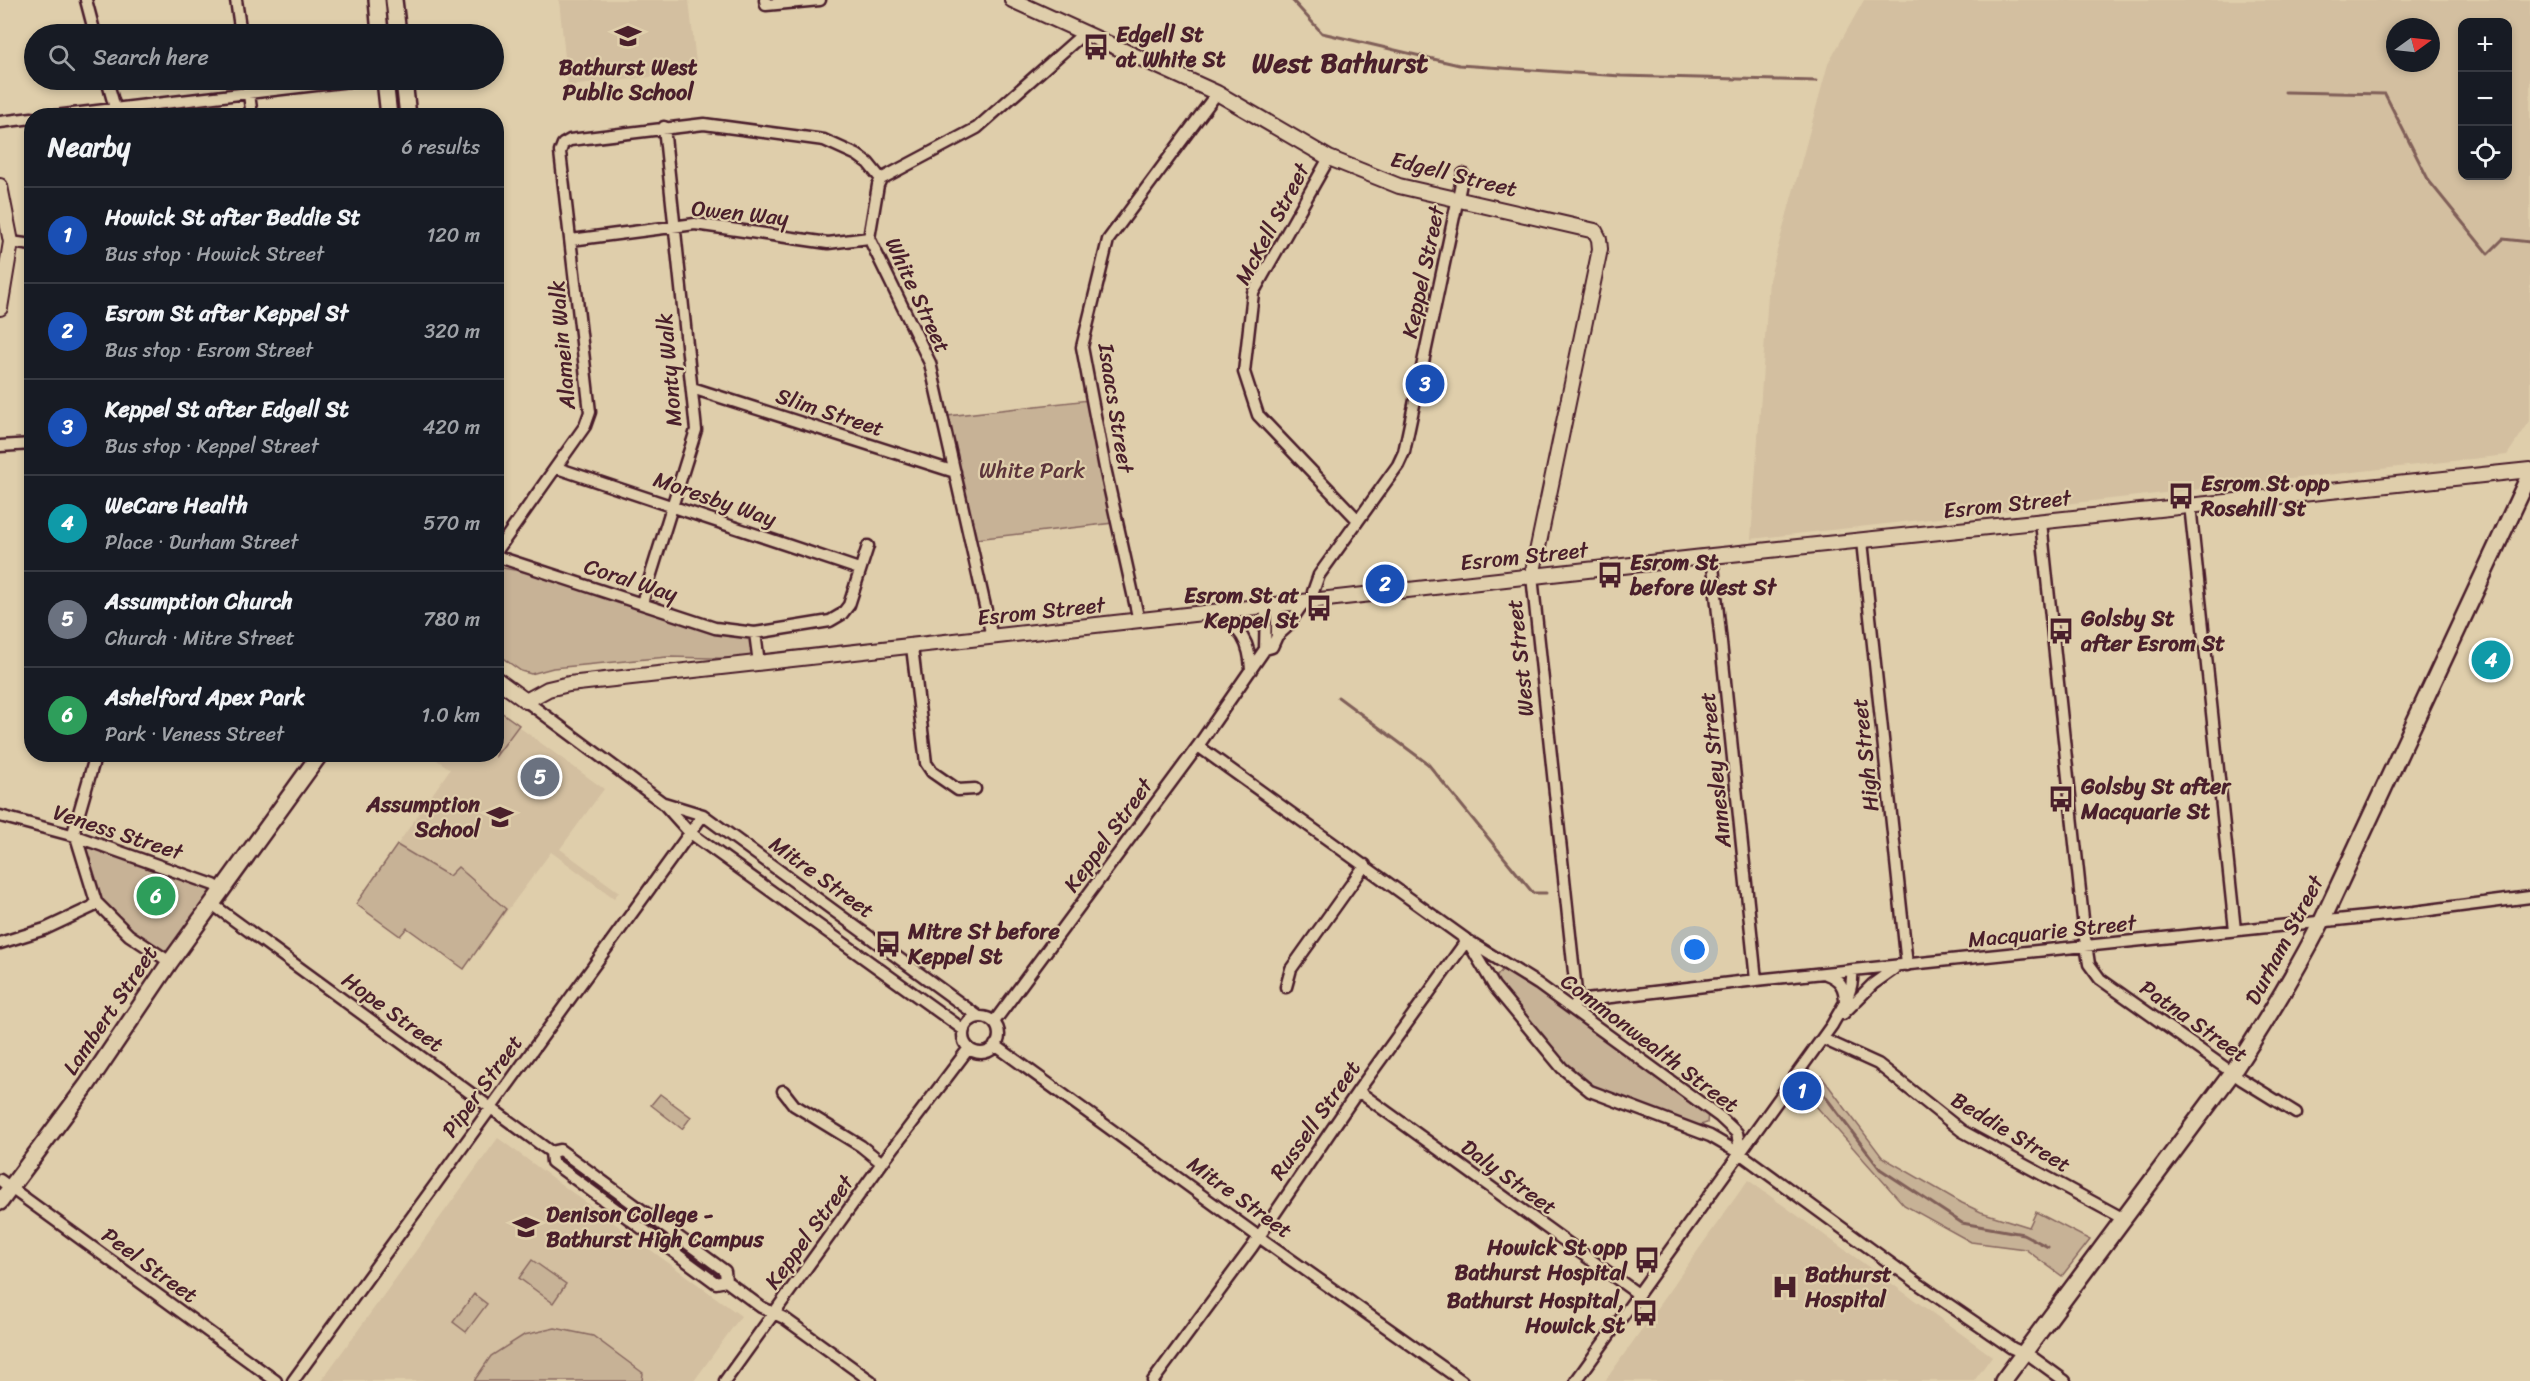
<!DOCTYPE html>
<html lang="en">
<head>
<meta charset="utf-8">
<style>
  body { margin:0; font-family:Sriracha,sans-serif; background:#20242c; color:#f1f3f6 }
  .controls { position:absolute; right:18px; top:18px; display:grid; overflow:hidden; border-radius:12px; box-shadow:0 3px 9px #0003 }
  .controls button { width:54px; height:54px; display:grid; place-items:center; padding:0; border:0; border-bottom:2px solid #363941; background:#171b24; color:#f1f3f6; font:30px sans-serif }
  .compass { position:absolute; left:2386px; top:18px; width:54px; height:54px; border-radius:50%; background:#171b24; box-shadow:0 3px 9px #0003; rotate:75deg }
  .you { position:absolute; left:1695px; top:950px; width:21px; height:21px; margin:-15px; border:4px solid #fff; border-radius:50%; background:#1a73e8; box-shadow:0 0 0 9px #1a73e833 }
  .badge { display:grid; place-items:center; width:39px; height:39px; border-radius:50%; background:#b45309; color:#fff; font-size:20px; font-weight:700 }
  .pin { position:absolute; translate:-50% -50%; border:3px solid #fff; box-shadow:0 2px 6px #0006 }
  .list { margin:0; padding:0; list-style:none }
  h2 { display:flex; justify-content:space-between; align-items:center; height:78px; margin:0; padding:0 24px; font-size:26px }
  h2 small { font-size:20px; font-weight:400; color:#9ea1a6 }
  .list li { display:grid; grid-template-columns:39px 1fr auto; gap:18px; align-items:center; box-sizing:border-box; height:96px; padding:0 24px; border-top:2px solid #363941 }
  .list b { display:block; font-size:22px; white-space:nowrap }
  .list p { margin:0; font-size:20px; white-space:nowrap; color:#9ea1a6 }
  .list em { font-size:20px; font-style:normal; color:#9ea1a6 }
  .icon { flex:none; width:33px; height:33px; fill:none; stroke:currentColor; stroke-width:2; stroke-linecap:round; stroke-linejoin:round }
  .map { position:relative; flex:none; width:2530px; height:1381px; overflow:hidden }
  .search { position:absolute; background:#171b24; box-shadow:0 3px 9px #0003; left:24px; top:24px; width:480px; height:66px; display:flex; align-items:center; gap:15px; box-sizing:border-box; padding:0 21px; border-radius:33px; color:#9ea1a6; font-size:22px }
  .panel { position:absolute; background:#171b24; box-shadow:0 3px 9px #0003; left:24px; top:108px; width:480px; height:654px; border-radius:24px }
  .map>svg:first-child { display:block }
  .built { fill:#d3bfa0; fill-rule:evenodd }
  .green { fill:#c7b296; stroke:#886860; stroke-width:1.5 }
  .lines { fill:none; stroke-linecap:round; stroke-linejoin:round }
  .stream { stroke:#805f59; stroke-width:3 }
  .minor-casing { stroke:#4a1f2b; stroke-width:15 }
  .tertiary-casing { stroke:#4a1f2b; stroke-width:18 }
  .secondary-casing { stroke:#4a1f2b; stroke-width:20 }
  .minor { stroke:#dfceab; stroke-width:10 }
  .tertiary { stroke:#dfceab; stroke-width:14 }
  .secondary { stroke:#dfceab; stroke-width:15 }
  .labels { text-anchor:middle; dominant-baseline:central; stroke-width:4.5; stroke-linejoin:round; paint-order:stroke }
  .poi-label { font-size:22px; font-weight:bold; fill:#4a1f2b; stroke:#dfceab; text-anchor:start }
  .street-label { font-size:22px; fill:#4a1f2b; stroke:#dfceab }
  .park-label { font-size:22px; fill:#5d353b; stroke:#dfceab }
  .district-label { font-size:28px; font-weight:bold; fill:#4a1f2b; stroke:#dfceab }
</style>
</head>
<body>
<div class="map">
<svg width="2530" height="1381" viewBox="0 0 2530 1381">
  <rect width="100%" height="100%" fill="#dfceab"/>
  <filter id="ink" filterUnits="userSpaceOnUse"><feTurbulence type="fractalNoise" baseFrequency=".0167" numOctaves="2"/><feDisplacementMap in="SourceGraphic" scale="12" xChannelSelector="R" yChannelSelector="G"/><feConvolveMatrix kernelMatrix="1 2 1 2 8 2 1 2 1" color-interpolation-filters="sRGB"/></filter>
  <g filter="url(#ink)">
    <!-- built -->
    <path class="built" d="M559,0H689L697,72L568,86Z
      M1864,0H2530V421L2507,455L1751,539L1769,280L1828,64ZM2462,22H2508V176H2462ZM2395,27H2431V63H2395Z
      M497,711L604,789L560,849L619,892L614,898L551,852L464,969L407,928L400,936L356,904L450,769L430,755L496,754Z
      M498,1138L741,1316L694,1381H321Z
      M1748,1180L1992,1356L1974,1381H1605Z"/>
    <!-- green -->
    <path class="green" d="M1089,400L1113,523L976,539L948,416Z
      M497,567L526,572L733,634L750,633L754,659L667,657L553,668L531,674L521,671L497,654Z
      M501,712L519,725L496,756L497,719Z
      M75,836L222,890L170,962L96,902Z
      M397,845L449,876L458,867L506,909L464,969L407,928L400,936L356,904Z
      M1503,969L1512,971L1708,1113L1707,1123L1697,1126L1595,1088L1580,1079L1568,1067L1498,983L1497,976Z
      M1821,1076L1882,1157L1962,1203L1981,1212L2029,1227L2036,1212L2090,1240L2062,1276L2025,1249L1971,1242L1904,1205L1807,1096Z
      M660,1094L691,1117L682,1129L651,1105Z
      M532,1260L566,1284L553,1303L519,1278Z
      M474,1294L487,1304L466,1332L453,1322Z
      M555,1328L593,1336L643,1373L642,1381H474L491,1356L524,1335Z"/>
    <g class="lines">
      <!-- stream -->
      <path class="stream" d="M1292,0L1322,33L1459,65L1621,76L1816,81
        M2285,92L2385,94L2429,181L2488,254L2503,239L2530,242
        M1338,697L1428,764L1533,893H1546
        M1821,1091L1880,1169L1962,1223L2023,1234L2048,1247"/>
      <!-- minor casing -->
      <g class="minor-casing">
        <path id="minor" d="M86,0L95,34
          M236,0L241,34
          M765,0L766,5L820,0
          M107,80L115,108
          M247,80L252,116
          M55,116L358,80
          M0,122L32,118
          M1329,158L1253,293L1244,372L1258,415L1357,519
          M571,240L695,224L828,243L869,238
          M11,242L32,245
          M692,388L955,472
          M0,446L32,444
          M557,468L859,569
          M2190,505L2235,930
          M2041,522L2085,938L2089,964L2100,979L2241,1079L2296,1113
          M1862,541L1907,965
          M496,552L585,426L590,412L560,152L563,144L570,140L704,124L824,140L857,155L868,163L881,179
          M496,556L715,628L755,633L830,621L842,614L849,605L868,546
          M1712,556L1756,980
          M1532,576L1577,1001L1575,1005
          M1314,601L1313,592L1319,575L1398,465L1404,452L1463,174
          M642,603L696,430L664,127
          M1217,613C1240,628 1250,642 1251,670
          M1139,621L1105,468L1082,347L1108,240L1217,93
          M755,633L759,663
          M1277,636L1286,628L1304,602
          M992,637L930,363L869,238L878,185L881,179L977,128L1083,34
          M912,647L926,763L932,772L958,790L975,789
          M1265,649L1266,607
          M526,701L663,803L689,832L964,1030
          M1198,746L1467,940L1538,984L1720,1117L1737,1133L1741,1154
          M96,754L74,830L96,902L129,935L170,962
          M664,803L703,815L979,1017
          M0,816L75,836L214,885L222,890
          M212,904L551,1152L552,1162L716,1283L726,1281
          M1467,940L1494,986L1562,1068L1590,1091L1710,1136L1741,1154L1920,1285L2012,1348L2032,1357L2065,1381
          M0,943L45,929L92,907L96,902
          M1826,974C1840,979 1845,987 1845,1002
          M1286,987L1291,969L1365,865
          M1577,1001L1756,980L2414,912L2530,897
          M1843,1014L1873,984L1894,969
          M963 1035a18 18 0 1 1 36 0a18 18 0 1 1-36 0Z
          M994,1022L1198,746L1265,649L1272,647L1277,636V605
          M1823,1039L1878,1064L1962,1131L2122,1218
          M995,1045L1259,1237L1462,1381
          M783,1091L794,1105L861,1146L882,1163
          M1358,1091L1638,1294
          M551,1152L560,1150L725,1271L726,1281L761,1307L784,1318L871,1381
          M0,1180L276,1381
          M293,1381L703,815
          M725,1381L882,1163L969,1048
          M1153,1381L1252,1247L1358,1091L1467,940
          M1576,1381L1832,1025C1842,1007 1854,992 1852,971"/>
      </g>
      <!-- tertiary casing -->
      <g class="tertiary-casing">
        <path id="tertiary" d="M1012,0L1217,93L1329,158L1399,186L1595,231L1599,239L1600,249L1532,576
          M0,186L11,242L0,308
          M496,679L526,701L548,689L569,684L1712,556L2530,470"/>
      </g>
      <!-- secondary casing -->
      <g class="secondary-casing">
        <path id="secondary" d="M377,0L380,34
          M394,0L398,34
          M385,80L389,116
          M404,80L408,116
          M0,1202L87,1085L170,962L320,754
          M2003,1381L2232,1073C2265,1023 2295,974 2322,921L2530,474"/>
      </g>
      <!-- minor -->
      <use href="#minor" class="minor"/>
      <!-- tertiary -->
      <use href="#tertiary" class="tertiary"/>
      <!-- secondary -->
      <use href="#secondary" class="secondary"/>
    </g>
  </g>
  <!-- icons -->
  <defs>
    <g id="school-bare" transform="scale(2.07)"><path d="M0-5L7-2L0 1L-7-2ZM-4 1L0 2.5L4 1V4Q0 6-4 4Z" fill="#4a1f2b" stroke="#dfceab" stroke-width="2.5" paint-order="stroke"/></g>
    <g id="bus-bare" transform="scale(2.07)"><path d="M-5-6H5V4H4V6H2V4H-2V6H-4V4H-5ZM-3.5-4V0h7V-4ZM-3.5 1.2v1.5H-2V1.2ZM2 1.2v1.5H3.5V1.2Z" fill="#4a1f2b" stroke="#dfceab" stroke-width="2.5" paint-order="stroke"/></g>
    <g id="hospital-bare" transform="scale(2.07)"><path d="M-5-5h3v3.5h4V-5h3V5h-3V1.5h-4V5h-3Z" fill="#4a1f2b" stroke="#dfceab" stroke-width="2.5" paint-order="stroke"/></g>
  </defs>
  <g fill-rule="evenodd">
    <use href="#school-bare" x="628" y="36"/>
    <use href="#bus-bare" x="1096" y="47"/>
    <use href="#bus-bare" x="2181" y="496"/>
    <use href="#bus-bare" x="1610" y="575"/>
    <use href="#bus-bare" x="1319" y="608"/>
    <use href="#bus-bare" x="2061" y="631"/>
    <use href="#bus-bare" x="2061" y="799"/>
    <use href="#school-bare" x="500" y="817"/>
    <use href="#bus-bare" x="888" y="944"/>
    <use href="#school-bare" x="526" y="1227"/>
    <use href="#bus-bare" x="1647" y="1260"/>
    <use href="#hospital-bare" x="1785" y="1287"/>
    <use href="#bus-bare" x="1645" y="1313"/>
  </g>
  <g class="labels">
    <!-- poi labels -->
    <g class="poi-label">
      <text x="1116" y="34">Edgell St<tspan x="1116" dy="25">at White St</tspan></text>
      <text x="628" y="67" text-anchor="middle">Bathurst West<tspan x="628" dy="25">Public School</tspan></text>
      <text x="2201" y="483">Esrom St opp<tspan x="2201" dy="25">Rosehill St</tspan></text>
      <text x="1630" y="562">Esrom St<tspan x="1630" dy="25">before West St</tspan></text>
      <text x="1299" y="595" text-anchor="end">Esrom St at<tspan x="1299" dy="25">Keppel St</tspan></text>
      <text x="2081" y="618">Golsby St<tspan x="2081" dy="25">after Esrom St</tspan></text>
      <text x="2081" y="786">Golsby St after<tspan x="2081" dy="25">Macquarie St</tspan></text>
      <text x="480" y="804" text-anchor="end">Assumption<tspan x="480" dy="25">School</tspan></text>
      <text x="908" y="931">Mitre St before<tspan x="908" dy="25">Keppel St</tspan></text>
      <text x="546" y="1214">Denison College -<tspan x="546" dy="25">Bathurst High Campus</tspan></text>
      <text x="1627" y="1247" text-anchor="end">Howick St opp<tspan x="1627" dy="25">Bathurst Hospital</tspan></text>
      <text x="1805" y="1274">Bathurst<tspan x="1805" dy="25">Hospital</tspan></text>
      <text x="1625" y="1300" text-anchor="end">Bathurst Hospital,<tspan x="1625" dy="25">Howick St</tspan></text>
    </g>
    <!-- street labels -->
    <g class="street-label">
      <text transform="translate(1454 174) rotate(14)">Edgell Street</text>
      <text transform="translate(740 213) rotate(6)">Owen Way</text>
      <text transform="translate(1272 224) rotate(-62)">McKell Street</text>
      <text transform="translate(1423 272) rotate(-78)">Keppel Street</text>
      <text transform="translate(918 295) rotate(65)">White Street</text>
      <text transform="translate(562 345) rotate(-95)">Alamein Walk</text>
      <text transform="translate(669 370) rotate(-95)">Monty Walk</text>
      <text transform="translate(1116 408) rotate(81)">Isaacs Street</text>
      <text transform="translate(830 412) rotate(18)">Slim Street</text>
      <text transform="translate(715 499) rotate(19)">Moresby Way</text>
      <text transform="translate(2007 504) rotate(-6)">Esrom Street</text>
      <text transform="translate(1524 556) rotate(-6)">Esrom Street</text>
      <text transform="translate(631 580) rotate(18)">Coral Way</text>
      <text transform="translate(1041 611) rotate(-6)">Esrom Street</text>
      <text transform="translate(1520 658) rotate(-96)">West Street</text>
      <text transform="translate(1865 755) rotate(-96)">High Street</text>
      <text transform="translate(1715 770) rotate(-96)">Annesley Street</text>
      <text transform="translate(118 832) rotate(18)">Veness Street</text>
      <text transform="translate(1108 835) rotate(-54)">Keppel Street</text>
      <text transform="translate(822 877) rotate(36)">Mitre Street</text>
      <text transform="translate(2052 931) rotate(-6)">Macquarie Street</text>
      <text transform="translate(2284 940) rotate(-62)">Durham Street</text>
      <text transform="translate(110 1010) rotate(-56)">Lambert Street</text>
      <text transform="translate(393 1012) rotate(36)">Hope Street</text>
      <text transform="translate(2194 1021) rotate(35)">Patna Street</text>
      <text transform="translate(1650 1043) rotate(37)">Commonwealth Street</text>
      <text transform="translate(482 1086) rotate(-54)">Piper Street</text>
      <text transform="translate(1315 1120) rotate(-55)">Russell Street</text>
      <text transform="translate(2011 1132) rotate(31)">Beddie Street</text>
      <text transform="translate(1509 1177) rotate(36)">Daly Street</text>
      <text transform="translate(1240 1197) rotate(36)">Mitre Street</text>
      <text transform="translate(809 1232) rotate(-54)">Keppel Street</text>
      <text transform="translate(150 1265) rotate(36)">Peel Street</text>
    </g>
    <!-- park labels -->
    <g class="park-label">
      <text x="1032" y="470">White Park</text>
    </g>
    <!-- district labels -->
    <g class="district-label">
      <text x="1340" y="62">West Bathurst</text>
    </g>
  </g>
</svg>
<div class="controls">
<button>+</button>
<button>−</button>
<button><svg class="icon" aria-label="locate" viewBox="0 0 24 24"><circle cx="12" cy="12" r="6"/><path d="M12 2v4M12 18v4M2 12h4M18 12h4"/></svg></button>
</div>
<svg class="compass" viewBox="-18 -18 36 36"><path d="M0-13l5 13h-10z" fill="#e53935"/><path d="M0 13l5-13h-10z" fill="#9ea1a6"/></svg>
<div class="you"></div>
<div class="pin badge" style="left:1802px;top:1091px;background:#1a4fb4">1</div>
<div class="pin badge" style="left:1385px;top:584px;background:#1a4fb4">2</div>
<div class="pin badge" style="left:1425px;top:384px;background:#1a4fb4">3</div>
<div class="pin badge" style="left:2491px;top:660px;background:#0f9aa8">4</div>
<div class="pin badge" style="left:540px;top:777px;background:#6b7280">5</div>
<div class="pin badge" style="left:156px;top:896px;background:#2e9e5b">6</div>
<div class="search"><svg class="icon" aria-label="search" viewBox="0 0 24 24"><circle cx="10" cy="10" r="6"/><path d="M15 15l6 6"/></svg>Search here</div>
<section class="panel">
<h2>Nearby<small>6 results</small></h2>
<ul class="list">
<li><span class="badge" style="background:#1a4fb4">1</span><div><b>Howick St after Beddie St</b><p>Bus stop · Howick Street</p></div><em>120 m</em></li>
<li><span class="badge" style="background:#1a4fb4">2</span><div><b>Esrom St after Keppel St</b><p>Bus stop · Esrom Street</p></div><em>320 m</em></li>
<li><span class="badge" style="background:#1a4fb4">3</span><div><b>Keppel St after Edgell St</b><p>Bus stop · Keppel Street</p></div><em>420 m</em></li>
<li><span class="badge" style="background:#0f9aa8">4</span><div><b>WeCare Health</b><p>Place · Durham Street</p></div><em>570 m</em></li>
<li><span class="badge" style="background:#6b7280">5</span><div><b>Assumption Church</b><p>Church · Mitre Street</p></div><em>780 m</em></li>
<li><span class="badge" style="background:#2e9e5b">6</span><div><b>Ashelford Apex Park</b><p>Park · Veness Street</p></div><em>1.0 km</em></li>
</ul>
</section>
</div>
</body>
</html>
